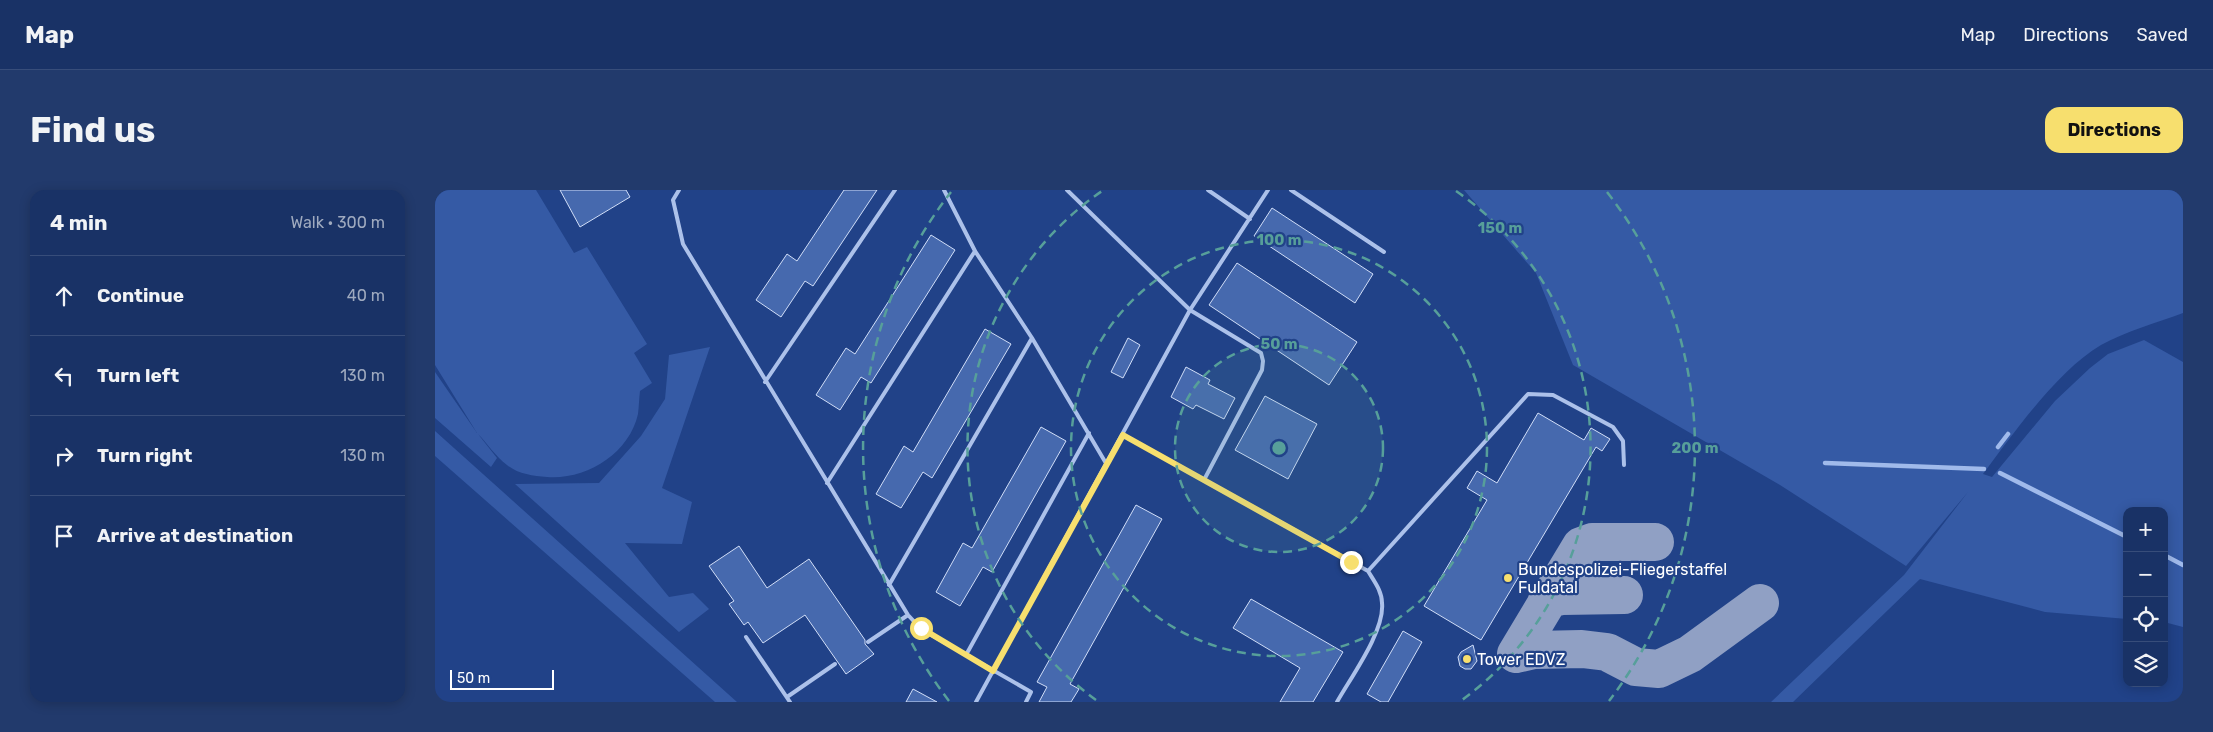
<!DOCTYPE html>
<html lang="en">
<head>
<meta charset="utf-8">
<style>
  body { margin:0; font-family:Rubik,sans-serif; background:#223a6c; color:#f1f3f6 }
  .controls { position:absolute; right:15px; bottom:15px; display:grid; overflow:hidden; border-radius:10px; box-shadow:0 2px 12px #0003 }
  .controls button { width:45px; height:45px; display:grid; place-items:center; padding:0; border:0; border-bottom:1px solid #374d7a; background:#193266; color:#f1f3f6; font:25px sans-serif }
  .scale { position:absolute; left:15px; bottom:12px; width:104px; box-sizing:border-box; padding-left:5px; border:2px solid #fff; border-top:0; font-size:14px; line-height:18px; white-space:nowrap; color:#fff; -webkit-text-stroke:4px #214288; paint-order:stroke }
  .stop { position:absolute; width:15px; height:15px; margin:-11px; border:4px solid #f7df6e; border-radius:50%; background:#fff }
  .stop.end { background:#f7df6e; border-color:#fff; box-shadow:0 1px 5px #0008 }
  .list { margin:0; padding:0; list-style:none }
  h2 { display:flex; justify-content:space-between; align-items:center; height:65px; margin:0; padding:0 20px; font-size:21px }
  h2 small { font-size:16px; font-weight:400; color:#9faabf }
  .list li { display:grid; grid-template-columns:32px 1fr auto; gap:15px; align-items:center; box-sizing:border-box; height:80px; padding:0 20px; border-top:1px solid #374d7a }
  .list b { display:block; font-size:19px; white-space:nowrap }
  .list em { font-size:16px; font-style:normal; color:#9faabf }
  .icon { flex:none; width:28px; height:28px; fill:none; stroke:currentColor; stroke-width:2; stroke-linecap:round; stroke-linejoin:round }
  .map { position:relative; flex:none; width:1748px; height:512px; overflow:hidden; border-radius:15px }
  header { display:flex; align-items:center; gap:30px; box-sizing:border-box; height:70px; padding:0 25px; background:#193266; border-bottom:1px solid #374d7a }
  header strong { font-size:24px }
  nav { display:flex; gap:28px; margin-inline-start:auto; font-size:18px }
  .intro { display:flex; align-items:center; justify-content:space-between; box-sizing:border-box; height:120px; padding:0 30px }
  h1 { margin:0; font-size:35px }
  .button { padding:12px 22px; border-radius:15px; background:#f7df6e; color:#111; font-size:18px; font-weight:700 }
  main { display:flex; gap:30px; padding:0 30px }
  aside { flex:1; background:#193266; border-radius:15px; box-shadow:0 2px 12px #0003 }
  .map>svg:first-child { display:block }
  .green { fill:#355aa5 }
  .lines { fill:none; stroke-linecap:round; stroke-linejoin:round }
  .stream { stroke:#a0baeb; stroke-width:4.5 }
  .taxiway { stroke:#90a0c4; stroke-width:38 }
  .building { fill:#4669ae; stroke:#d1def8 }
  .service { stroke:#acc1ea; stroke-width:4 }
  .route { stroke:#f7df6e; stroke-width:6 }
  .ring { fill:none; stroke:#579f9a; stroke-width:2.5; stroke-dasharray:9 6 }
  .poi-dot { fill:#f7df6e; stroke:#214288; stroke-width:2 }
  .labels { text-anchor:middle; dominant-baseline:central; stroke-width:4.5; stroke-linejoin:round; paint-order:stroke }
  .poi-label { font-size:16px; fill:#fff; stroke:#214288; text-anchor:start }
  .centre { fill:#579f9a; stroke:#214288; stroke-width:2.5 }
  .ring-label { font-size:15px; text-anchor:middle; font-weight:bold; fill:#579f9a; stroke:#214288; stroke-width:4.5; stroke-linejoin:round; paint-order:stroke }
</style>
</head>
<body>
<header>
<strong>Map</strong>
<nav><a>Map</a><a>Directions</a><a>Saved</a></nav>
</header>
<div class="intro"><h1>Find us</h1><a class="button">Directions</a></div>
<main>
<aside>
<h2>4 min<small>Walk · 300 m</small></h2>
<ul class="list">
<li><svg class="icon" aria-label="ahead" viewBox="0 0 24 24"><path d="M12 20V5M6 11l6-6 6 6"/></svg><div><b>Continue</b></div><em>40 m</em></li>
<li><svg class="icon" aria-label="left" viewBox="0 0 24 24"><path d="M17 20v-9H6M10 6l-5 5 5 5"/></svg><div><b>Turn left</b></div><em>130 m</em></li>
<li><svg class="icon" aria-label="right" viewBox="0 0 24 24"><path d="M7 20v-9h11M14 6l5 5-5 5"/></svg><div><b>Turn right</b></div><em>130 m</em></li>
<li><svg class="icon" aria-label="arrive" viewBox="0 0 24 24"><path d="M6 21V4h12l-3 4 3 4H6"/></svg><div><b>Arrive at destination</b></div></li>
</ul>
</aside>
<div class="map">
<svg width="1748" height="512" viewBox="0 0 1748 512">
  <rect width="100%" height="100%" fill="#214288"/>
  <!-- green -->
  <path class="green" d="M0,0H101L139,63L152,57L212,154L199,163L217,193L205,201C204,208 204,216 203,224C194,264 151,290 112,287C98,286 83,284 72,275C61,267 52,253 43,244L62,268L56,277L0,228V182L42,243L0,175Z
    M1029,0H1748V123C1721,133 1692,141 1666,155C1622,181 1579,243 1548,284L1557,287L1620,211L1655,178L1673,164L1709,150L1748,172V437L1729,432V321H1692V429L1610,422L1485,389L1358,512H1336L1469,385L1533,302L1471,376L1345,295L1138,175L1101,83Z
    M275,157L227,298L257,312L247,354L190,353L234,407L258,403L274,419L244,442L80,294L164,293L206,246L230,209L234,165Z
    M0,241L302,512H280L0,266Z"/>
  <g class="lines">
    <!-- stream -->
    <path class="stream" d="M1563,257L1573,244
      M1390,273L1549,279
      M1565,283L1692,347
      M1729,365L1748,375"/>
    <!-- taxiway -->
    <path class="taxiway" d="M1111,413L1118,408L1127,406L1189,405
      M1081,464L1099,460L1147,459L1172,462L1201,477L1224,479L1255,464L1325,413
      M1081,464L1146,356L1157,352H1220"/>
  </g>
  <!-- building -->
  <path class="building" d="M125,0H191L195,7L145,37Z
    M409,0H442L378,96L370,91L346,127L321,110L352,64L362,71Z
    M837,18L938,84L920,113L819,46Z
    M496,45L520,60L436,193L426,187L405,220L381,205L411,158L420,164Z
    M802,73L922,152L894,195L774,115Z
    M550,139L576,154L497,288L488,282L466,318L441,304L469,256L478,262Z
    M693,148L705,155L688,188L676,182Z
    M751,177L775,190L773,194L800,208L789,229L761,215L758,219L736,207Z
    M830,206L882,234L853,289L800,260Z
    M1103,223L1149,250L1156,238L1175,249L1167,261L1161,257L1046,450L989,416L1052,310L1032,298L1042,281L1062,293Z
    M606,237L631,251L557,382L548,377L525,416L501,402L528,353L537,358Z
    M701,315L727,329L635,494L644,499L636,512H604L612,497L602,492Z
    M304,356L332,398L374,369L430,450V454L439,464L411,484L370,425L328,453L313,432L309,435L294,414L299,411L274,376Z
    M816,409L908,462L878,512H845L865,478L798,438Z
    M968,441L987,452L953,512H946L932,504Z
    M1038,455L1042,471L1036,479H1030L1025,476L1023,467L1026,462Z
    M478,499L502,512H471Z"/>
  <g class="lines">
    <!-- service -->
    <path class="service" d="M244,0L238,10L248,54L473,425L486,439L596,502L591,512
      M509,0L540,61L597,148L672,275
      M632,0L755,120L826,163L828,171L827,180L769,290
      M773,0L815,29
      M856,0L949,62
      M330,192L460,0
      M688,245L933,381C939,391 947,401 947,413C950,441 916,487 902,512
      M392,293L540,61
      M933,381L1093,204L1118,205L1178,237L1188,251L1189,275
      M454,395L597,148
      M311,447L355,512
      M433,452L473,425
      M531,465L654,243
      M352,507L400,474
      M541,512L755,120L833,0"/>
  </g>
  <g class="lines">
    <!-- route -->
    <path class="route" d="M486,438L558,481L688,245L916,372"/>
  </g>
  <!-- distance rings -->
  <circle cx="844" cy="258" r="104" fill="#579f9a" fill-opacity=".12"/>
  <g class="ring">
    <circle cx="844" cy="258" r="104"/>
    <circle cx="844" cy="258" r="208"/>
    <path d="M661 510A312 312 0 0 1 667 1M1021 1A312 312 0 0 1 1027 510"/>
    <path d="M514 511A416 416 0 0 1 516 2M1172 2A416 416 0 0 1 1174 511"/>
  </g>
  <!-- markers -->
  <g class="poi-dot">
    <circle cx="1073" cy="388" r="5"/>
    <circle cx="1032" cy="469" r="5"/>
  </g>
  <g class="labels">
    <!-- poi labels -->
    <g class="poi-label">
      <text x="1083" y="379">Bundespolizei-Fliegerstaffel<tspan x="1083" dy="18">Fuldatal</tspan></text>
      <text x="1042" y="469">Tower EDVZ</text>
    </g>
  </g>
  <circle cx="844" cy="258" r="8" class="centre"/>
  <g class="ring-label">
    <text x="1065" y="43">150 m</text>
    <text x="844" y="55">100 m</text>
    <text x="844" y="159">50 m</text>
    <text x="1260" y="263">200 m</text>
  </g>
</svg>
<div class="controls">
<button>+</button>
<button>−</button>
<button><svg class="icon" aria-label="locate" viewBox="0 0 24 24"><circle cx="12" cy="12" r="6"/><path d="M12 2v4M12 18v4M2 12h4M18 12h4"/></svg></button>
<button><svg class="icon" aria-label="layers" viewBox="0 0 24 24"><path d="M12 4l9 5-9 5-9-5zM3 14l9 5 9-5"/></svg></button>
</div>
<div class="scale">50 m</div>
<div class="stop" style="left:486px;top:438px"></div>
<div class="stop end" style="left:916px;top:372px"></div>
</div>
</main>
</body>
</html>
